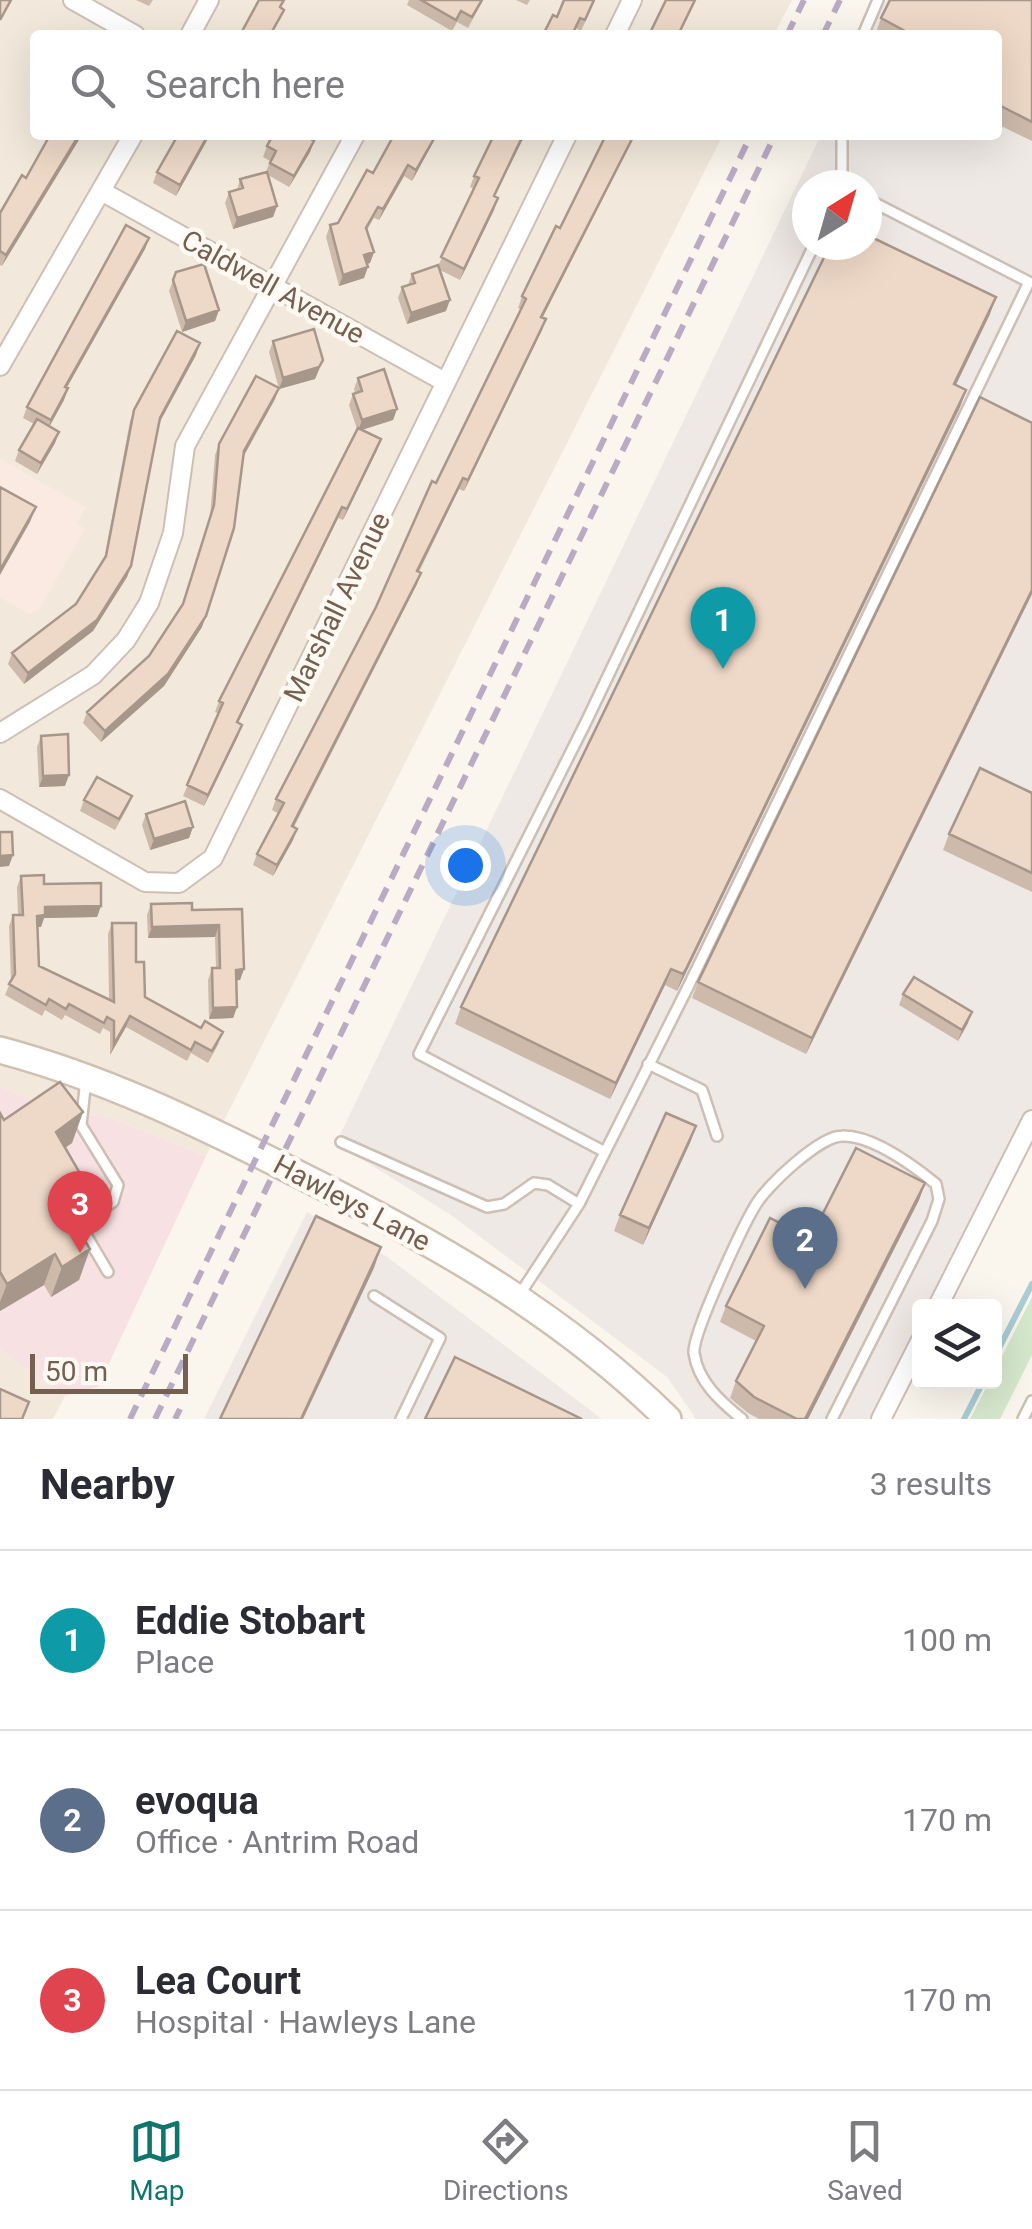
<!DOCTYPE html>
<html lang="en">
<head>
<meta charset="utf-8">
<style>
  body { margin:0; font-family:Roboto,sans-serif; background:#f2f2f3; color:#2b2b33 }
  .controls { position:absolute; right:30px; bottom:30px; display:grid; overflow:hidden; border-radius:10px; box-shadow:0 10px 40px #0002 }
  .controls button { width:90px; height:90px; display:grid; place-items:center; padding:0; border:0; border-bottom:2px solid #e1e1e2; background:#fff; color:#2b2b33; font:50px sans-serif }
  .compass { position:absolute; left:792px; top:170px; width:90px; height:90px; border-radius:50%; background:#fff; box-shadow:0 10px 40px #0002; rotate:37deg }
  .scale { position:absolute; left:30px; bottom:25px; width:158px; box-sizing:border-box; padding-left:10px; border:5px solid #755f51; border-top:0; font-size:28px; line-height:35px; white-space:nowrap; color:#755f51; -webkit-text-stroke:8px #fefaf3; paint-order:stroke }
  .you { position:absolute; left:465px; top:865px; width:35px; height:35px; margin:-25px; border:8px solid #fff; border-radius:50%; background:#1a73e8; box-shadow:0 0 0 15px #1a73e833 }
  .badge { display:grid; place-items:center; width:65px; height:65px; border-radius:50%; background:#0f766e; color:#fff; font-size:32px; font-weight:700 }
  .pin { position:absolute; translate:-50% -82px; filter:drop-shadow(0 2px 5px #0008) }
  .pin::after { content:''; position:absolute; top:52px; width:35px; height:30px; background:inherit; clip-path:polygon(0 0,100% 0,50% 100%) }
  .list { margin:0; padding:0; list-style:none }
  h2 { display:flex; justify-content:space-between; align-items:center; height:130px; margin:0; padding:0 40px; font-size:42px }
  h2 small { font-size:32px; font-weight:400; color:#7c7c81 }
  .list li { display:grid; grid-template-columns:65px 1fr auto; gap:30px; align-items:center; box-sizing:border-box; height:180px; padding:0 40px; border-top:2px solid #e1e1e2 }
  .list b { display:block; font-size:38px; white-space:nowrap }
  .list p { margin:0; font-size:32px; white-space:nowrap; color:#7c7c81 }
  .list em { font-size:32px; font-style:normal; color:#7c7c81 }
  .icon { flex:none; width:55px; height:55px; fill:none; stroke:currentColor; stroke-width:2; stroke-linecap:round; stroke-linejoin:round }
  .map { position:relative; flex:none; width:1032px; height:1419px; overflow:hidden }
  .search { position:absolute; background:#fff; box-shadow:0 10px 40px #0002; left:30px; right:30px; top:30px; height:110px; display:flex; align-items:center; gap:25px; box-sizing:border-box; padding:0 35px; border-radius:10px; color:#7c7c81; font-size:38px }
  .sheet { height:670px; background:#fff }
  nav { display:flex; justify-content:space-around; align-items:center; box-sizing:border-box; height:140px; border-top:2px solid #e1e1e2; background:#fff; font-size:28px; color:#7c7c81 }
  nav a { display:grid; justify-items:center; gap:5px }
  nav .on { color:#0f766e }
  .map>svg:first-child { display:block }
  .residential { fill:#f2e9dc }
  .commercial { fill:#faeae2 }
  .industrial { fill:#eee9e5; fill-rule:evenodd }
  .medical { fill:#f8e1e3 }
  .green { fill:#d6e8cc }
  .lines { fill:none; stroke-linecap:round; stroke-linejoin:round }
  .stream { stroke:#aaccd4; stroke-width:6 }
  .lane-casing { stroke:#cdbfb3; stroke-width:14 }
  .street-casing { stroke:#cdbfb3; stroke-width:22 }
  .secondary-casing { stroke:#cfc0b1; stroke-width:30 }
  .lane { stroke:#fff; stroke-width:9 }
  .street { stroke:#fff; stroke-width:18 }
  .secondary { stroke:#fff; stroke-width:25 }
  .rail { stroke:#baabc5; stroke-width:6; stroke-dasharray:15 10; stroke-linecap:butt }
  .wall { fill:#cdbaab }
  .shaded-wall { fill:#a7978b }
  .building { fill:#eed8c7; stroke:#a7978b; stroke-width:2.5 }
  .labels { text-anchor:middle; dominant-baseline:central; stroke-width:9; stroke-linejoin:round; paint-order:stroke }
  .street-label { font-size:28px; fill:#755f51; stroke:#fefaf3 }
</style>
</head>
<body>
<div class="map">
<svg width="1032" height="1419" viewBox="0 0 1032 1419">
  <rect width="100%" height="100%" fill="#fbf6ed"/>
  <!-- residential -->
  <path class="residential" d="M0,0H792L774,35H35V135H723L206,1156L108,1117L61,1110L0,1087V597L30,614L84,529L76,524L85,508L0,459Z
    M0,1350L65,1396L53,1419H0Z"/>
  <!-- commercial -->
  <path class="commercial" d="M0,459L85,507L76,524L85,529L40,608L30,614L0,597Z"/>
  <!-- industrial -->
  <path class="industrial" d="M886,0H1032V1116L936,1306H920L919,1339L879,1419H696L667,1377L451,1215L336,1143L821,135H997V35H869ZM807,185H867V245H807Z
    M307,1212L386,1256L602,1419H204Z"/>
  <!-- medical -->
  <path class="medical" d="M0,1087L61,1110L108,1117L206,1156L98,1387L65,1396L0,1350Z"/>
  <!-- green -->
  <path class="green" d="M1032,1297V1355L1000,1419H970L989,1382H994L995,1370Z"/>
  <g class="lines">
    <!-- stream -->
    <path class="stream" d="M994,1358L1032,1284
      M964,1419L983,1382"/>
    <!-- lane casing -->
    <g class="lane-casing">
      <path id="lane" d="M863,35L878,0
        M842,185V135
        M648,1064L702,1090L717,1136
        M86,1079L81,1125L118,1185L113,1202L79,1223L108,1272
        M341,1142L487,1207L504,1204L534,1183L548,1185L579,1204
        M605,1152L419,1054L586,722L814,245
        M520,1294L579,1204L688,987L1029,282L867,199
        M374,1296L440,1338L401,1419
        M742,1419C721,1402 698,1382 694,1353C692,1334 743,1226 755,1206C766,1186 820,1136 842,1136C872,1135 914,1166 936,1184L939,1199L932,1221L832,1419
        M1023,1419L1032,1401"/>
    </g>
    <!-- street casing -->
    <g class="street-casing">
      <path id="street" d="M73,0L135,35
        M190,35L209,0
        M615,35L632,0
        M101,191L445,382
        M0,366L133,135
        M0,733L93,675L126,640L149,603L173,533L185,446L355,135
        M0,799L145,882L179,883L213,858L567,135
        M938,1306L1032,1120
        M881,1419L920,1342"/>
    </g>
    <!-- secondary casing -->
    <g class="secondary-casing">
      <path id="secondary" d="M0,1050C102,1077 195,1122 288,1169C425,1237 559,1311 668,1419"/>
    </g>
    <!-- lane -->
    <use href="#lane" class="lane"/>
    <!-- street -->
    <use href="#street" class="street"/>
    <!-- secondary -->
    <use href="#secondary" class="secondary"/>
    <!-- rail -->
    <path class="rail" d="M787,35L804,0
      M823,35L840,0
      M130,1419L751,135
      M155,1419L775,135
      M175,1419L180,1409"/>
  </g>
  <!-- wall -->
  <path class="wall" d="M136,0H153L149,6Z
    M409,0H483L468,28L457,22L452,31L407,5Z
    M516,0H530L527,5Z
    M595,0L581,31L557,17Z
    M1032,0V141L997,124V35H875L881,18Z
    M50,135L2,266L0,265V213L26,178Z
    M178,135H210L176,196L153,183L157,172Z
    M437,135L412,181L404,176L379,220L374,218L367,230L374,252L370,263L367,264L364,278L339,286L326,237L330,225L338,223L373,173Z
    M494,135V210L460,280L440,270L446,311L407,324L398,298L402,287L408,285L412,274L438,266L474,189L470,187L474,176Z
    M606,135H635L543,317L542,330L464,491L459,489L419,572L421,573L417,584L294,827L297,829L293,840L273,876L253,865L257,854L279,814L272,810L276,799L376,607L521,309L518,308L522,296L560,228Z
    M309,138L314,141L310,152L289,187L268,175L277,206L273,217L233,229L225,203L229,192L237,190L240,179L266,172L270,161L263,157L267,146Z
    M149,238L145,249L66,388H68L64,400L49,426L59,432L55,443L37,474L15,461L19,450L34,424L23,418L27,407Z
    M176,272L219,310L215,321L182,332L169,291Z
    M990,314L956,385L966,390L960,407L677,991L665,985L610,1099L455,1024L461,1007Z
    M273,341L323,360L315,379L279,389L269,352Z
    M196,355L158,424L131,566L127,577L93,631L24,684L8,664L12,653L76,604L104,560L130,421L134,410Z
    M358,378L397,409L393,420L362,430L377,450L343,520L338,518L238,723L242,725L238,736L204,806L183,796L219,714L215,712L219,701L357,429L349,405L353,394L355,393L354,389Z
    M275,399L244,456L202,627L164,686L101,742L83,723L87,712L149,656L182,605L210,517L215,455L219,444Z
    M1032,594L806,1054L692,998L698,982Z
    M41,736L65,786L39,787L37,747Z
    M1032,793V892L943,850L949,834Z
    M132,796L128,807L115,830L80,811L84,800Z
    M146,814L193,827L189,838L150,850L142,825Z
    M21,876L101,906L97,917L44,918L41,927H38L39,966L109,1000L108,934L112,923L136,962L145,997L219,1043L208,1063L191,1053L187,1061L126,1027L110,1055V1032L103,1028L100,1034L65,1015L62,1020L45,1010L42,1016L5,995L11,981L9,926L13,915H18L17,887Z
    M151,904L192,910L242,909L244,969L240,980H237V1007L233,1018L209,1019L208,980L212,968H216L215,937L148,938L147,915Z
    M903,994L968,1023L958,1041L899,1005Z
    M83,1112L72,1143L65,1148L81,1175L70,1205L65,1208L90,1249L79,1280L51,1297L44,1285L0,1311V1113L4,1120Z
    M696,1126L643,1245L614,1231L620,1215Z
    M925,1183L919,1200L808,1419H759L748,1413L730,1398L736,1381L756,1341L720,1322L726,1306L810,1239Z"/>
  <!-- shaded-wall -->
  <path class="shaded-wall" d="M79,135H82L2,266L6,255Z
    M208,135H210L176,196L180,185Z
    M436,135H437L412,181L416,170Z
    M523,135H525L489,207L494,196Z
    M634,135H635L537,328L541,317Z
    M314,141L310,152L289,187L294,176Z
    M408,165L404,176L379,220L383,209Z
    M498,198L494,210L460,280L464,269Z
    M277,206L273,217L233,229L237,218Z
    M149,238L145,249L61,398L65,387Z
    M374,252L370,263L360,266L364,255Z
    M368,267L364,278L339,286L343,275Z
    M996,297L990,314L948,401L954,384Z
    M450,300L446,311L407,324L411,313Z
    M219,310L215,321L182,332L186,321Z
    M546,319L542,330L464,491L468,480Z
    M200,343L196,355L156,429L160,418Z
    M323,360L315,379L279,389L283,378Z
    M68,388L64,400L47,431L51,420Z
    M279,388L275,399L240,462L244,451Z
    M966,390L960,407L677,991L683,974Z
    M397,409L393,420L358,431L362,420Z
    M59,432L55,443L37,474L41,463Z
    M381,439L377,450L343,520L347,509Z
    M463,478L459,489L413,582L417,571Z
    M36,507L30,522L0,575V570Z
    M342,507L338,518L233,733L237,722Z
    M131,566L127,577L93,631L24,684L28,673Z
    M421,573L417,584L288,837L292,826Z
    M1032,590V594L806,1054L812,1038Z
    M206,616L202,627L164,686L101,742L105,731Z
    M242,725L238,736L204,806L208,795Z
    M69,775L65,786L39,787L43,776Z
    M193,827L189,838L150,850L154,839Z
    M297,829L293,840L273,876L277,865Z
    M13,855L9,866L0,867V856Z
    M101,906L97,917L44,918L41,927H33L37,916L45,907Z
    M219,925L215,937L148,938L152,927Z
    M244,969L240,980L232,981L236,970Z
    M671,969L665,985L610,1099L616,1083Z
    M237,1007L233,1018L209,1019L213,1008Z
    M972,1012L968,1023L958,1041L962,1030Z
    M130,1016L126,1027L110,1055L114,1044Z
    M83,1112L72,1143L44,1162L56,1132Z
    M696,1126L690,1143L643,1245L649,1228Z
    M81,1175L70,1205L44,1221L55,1191Z
    M925,1183L919,1200L808,1419H805Z
    M381,1247L374,1268L303,1419H301Z
    M90,1249L79,1280L51,1297L62,1267Z
    M55,1254L44,1285L0,1311V1302L7,1284Z"/>
  <!-- building -->
  <path class="building" d="M0,0H11L0,20Z
    M259,0H284L280,7L284,10L270,35H240Z
    M421,0H482L472,17L461,11L456,20Z
    M564,0H594L585,20L580,18L572,35H543L553,15L557,17Z
    M666,0H695L678,35H649Z
    M890,0H1032V122L997,104V35H903L905,31L881,18Z
    M50,135H79L6,255L0,251V213L22,175L26,178Z
    M178,135H208L180,185L157,172Z
    M273,135H308L307,137L314,141L294,176L270,163L276,151L267,146Z
    M394,135H436L416,170L408,165L383,209L378,207L366,228L374,252L364,255L368,267L343,275L330,225L338,223L367,170L373,173Z
    M494,135H523L494,196L498,198L464,269L441,257L479,178L474,176Z
    M606,135H634L541,317L546,319L468,480L463,478L417,571L421,573L292,826L297,829L277,865L257,854L284,803L276,799L376,607L432,481L436,483L526,299L522,296L556,226L560,228Z
    M267,172L277,206L237,218L229,192L243,188L240,179Z
    M126,225L149,238L65,387L68,388L51,420L27,407Z
    M867,235L996,297L954,384L966,390L687,967L683,974L671,969L616,1083L461,1007L830,245H867Z
    M204,264L219,310L186,321L173,280L176,272Z
    M438,265L450,300L411,313L402,287L415,283L412,274Z
    M314,329L323,360L319,367L283,378L273,341Z
    M177,331L200,343L160,418L131,566L97,620L28,673L12,653L76,604L106,556L134,410Z
    M384,369L397,409L362,420L353,394L362,391L358,378Z
    M256,376L279,388L244,451L234,528L206,616L168,674L105,731L87,712L149,656L183,604L214,505L219,444Z
    M980,397L1032,423V590L812,1038L698,982Z
    M37,419L59,432L41,463L19,450Z
    M358,428L381,439L347,509L342,507L237,722L242,725L208,795L187,785L223,703L219,701Z
    M0,487L36,507L0,570Z
    M68,734L69,775L43,776L41,736Z
    M980,768L1032,793V873L949,834Z
    M97,777L132,796L119,819L84,800Z
    M185,801L193,827L154,839L146,814Z
    M0,832H12L13,855L0,856Z
    M44,875V884L101,883V906L45,907V915L37,916L39,966L114,1002L112,923H136V962H144L145,997L201,1028L205,1021L223,1032L212,1051L195,1042L191,1050L130,1016L114,1044V1021L107,1017L104,1023L69,1004L66,1009L49,999L46,1005L9,984L15,974L13,915H23L21,876Z
    M192,903V910L242,909L244,969L236,970L237,1007L213,1008L212,968H220L219,925L152,927L151,904Z
    M914,977L972,1012L962,1030L903,994Z
    M60,1082L83,1112L56,1132L81,1175L55,1191L90,1249L62,1267L55,1254L7,1284L0,1272V1113L4,1120Z
    M666,1113L696,1126L649,1228L620,1215Z
    M856,1148L925,1183L805,1419H797L754,1397L736,1381L764,1326L726,1306L770,1218L810,1239Z
    M316,1216L381,1247L301,1419H220Z
    M455,1357L582,1419H425Z
    M0,1389L29,1402L22,1419H0Z"/>
  <g class="labels">
    <!-- street labels -->
    <g class="street-label">
      <text transform="translate(273 287) rotate(29)">Caldwell Avenue</text>
      <text transform="translate(337 607) rotate(-64)">Marshall Avenue</text>
      <text transform="translate(352 1203) rotate(28)">Hawleys Lane</text>
    </g>
  </g>
</svg>
<div class="controls">
<button><svg class="icon" aria-label="layers" viewBox="0 0 24 24"><path d="M12 4l9 5-9 5-9-5zM3 14l9 5 9-5"/></svg></button>
</div>
<svg class="compass" viewBox="-18 -18 36 36"><path d="M0-13l5 13h-10z" fill="#e53935"/><path d="M0 13l5-13h-10z" fill="#7c7c81"/></svg>
<div class="scale">50 m</div>
<div class="you"></div>
<div class="pin badge" style="left:723px;top:669px;background:#0f9aa8">1</div>
<div class="pin badge" style="left:805px;top:1289px;background:#5c6f8a">2</div>
<div class="pin badge" style="left:80px;top:1253px;background:#e0444e">3</div>
<div class="search"><svg class="icon" aria-label="search" viewBox="0 0 24 24"><circle cx="10" cy="10" r="6"/><path d="M15 15l6 6"/></svg>Search here</div>
</div>
<section class="sheet">
<h2>Nearby<small>3 results</small></h2>
<ul class="list">
<li><span class="badge" style="background:#0f9aa8">1</span><div><b>Eddie Stobart</b><p>Place</p></div><em>100 m</em></li>
<li><span class="badge" style="background:#5c6f8a">2</span><div><b>evoqua</b><p>Office · Antrim Road</p></div><em>170 m</em></li>
<li><span class="badge" style="background:#e0444e">3</span><div><b>Lea Court</b><p>Hospital · Hawleys Lane</p></div><em>170 m</em></li>
</ul>
</section>
<nav>
<a class="on"><svg class="icon" aria-label="map" viewBox="0 0 24 24"><path d="M3 6l6-2 6 2 6-2v14l-6 2-6-2-6 2zM9 4v14M15 6v14"/></svg>Map</a>
<a><svg class="icon" aria-label="directions" viewBox="0 0 24 24"><path d="M12 3l9 9-9 9-9-9zM9 14v-3h6M13 9l2 2-2 2"/></svg>Directions</a>
<a><svg class="icon" aria-label="saved" viewBox="0 0 24 24"><path d="M7 4h10v16l-5-4-5 4z"/></svg>Saved</a>
</nav>
</body>
</html>
